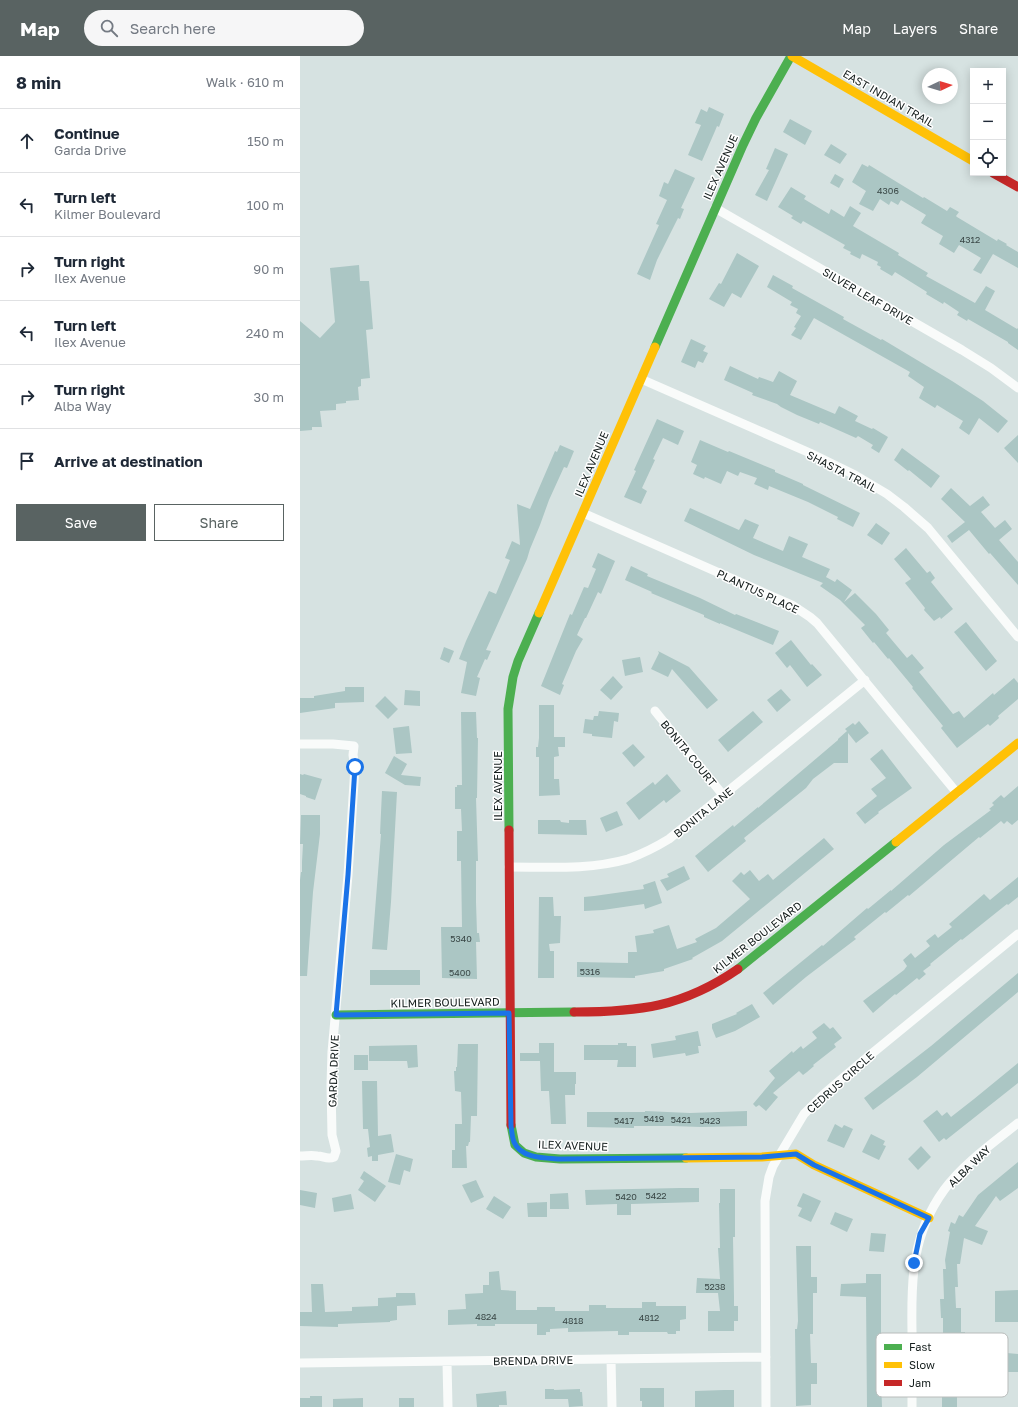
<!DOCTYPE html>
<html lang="en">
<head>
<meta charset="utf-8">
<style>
  body { margin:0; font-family:"Golos Text",sans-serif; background:#f6f6f7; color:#1f2937 }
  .controls { position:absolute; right:12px; top:12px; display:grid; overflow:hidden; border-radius:0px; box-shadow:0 2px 10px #0003 }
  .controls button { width:36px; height:36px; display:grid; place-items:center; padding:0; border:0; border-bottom:1px solid #e0e1e3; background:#fff; color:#1f2937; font:20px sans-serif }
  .compass { position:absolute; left:622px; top:12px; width:36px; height:36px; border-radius:50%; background:#fff; box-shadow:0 2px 10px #0003; rotate:86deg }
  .stop { position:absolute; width:12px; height:12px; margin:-9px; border:3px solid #1a73e8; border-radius:50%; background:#fff }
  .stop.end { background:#1a73e8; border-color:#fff; box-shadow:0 1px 4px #0008 }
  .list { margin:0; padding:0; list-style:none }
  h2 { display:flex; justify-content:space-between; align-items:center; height:52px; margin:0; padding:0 16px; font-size:17px }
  h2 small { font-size:13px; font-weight:400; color:#747a83 }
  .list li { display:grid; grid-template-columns:26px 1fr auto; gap:12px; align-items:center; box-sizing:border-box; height:64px; padding:0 16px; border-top:1px solid #e0e1e3 }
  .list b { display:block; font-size:15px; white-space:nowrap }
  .list p { margin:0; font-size:13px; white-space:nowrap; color:#747a83 }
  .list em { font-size:13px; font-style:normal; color:#747a83 }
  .actions { display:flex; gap:8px; padding:12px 16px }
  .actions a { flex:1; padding:9px 0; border:1px solid #596362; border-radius:0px; text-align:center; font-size:14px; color:#596362 }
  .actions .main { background:#596362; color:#fff }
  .icon { flex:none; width:22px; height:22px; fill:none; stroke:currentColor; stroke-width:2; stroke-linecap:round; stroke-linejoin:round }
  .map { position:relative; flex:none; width:718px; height:1351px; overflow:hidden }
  header { display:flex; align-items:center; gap:24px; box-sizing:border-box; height:56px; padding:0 20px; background:#596362; color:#fff }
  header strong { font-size:19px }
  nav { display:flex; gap:22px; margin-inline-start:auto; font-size:14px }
  .search { width:280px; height:36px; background:#f6f6f7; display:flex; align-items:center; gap:10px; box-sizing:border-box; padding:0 14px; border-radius:22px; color:#747a83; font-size:15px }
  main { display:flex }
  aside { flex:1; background:#fff }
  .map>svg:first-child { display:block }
  .building { fill:#abc6c4 }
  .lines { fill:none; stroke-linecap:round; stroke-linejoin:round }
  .street { stroke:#f9fbfa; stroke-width:9 }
  .fast { stroke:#4caf50; stroke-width:9 }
  .slow { stroke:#ffc107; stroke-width:9 }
  .jam { stroke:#c62828; stroke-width:9 }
  .route { stroke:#1a73e8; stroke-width:5 }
  .labels { text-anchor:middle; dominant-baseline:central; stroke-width:3; stroke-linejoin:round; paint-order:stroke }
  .number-label { font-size:9px; fill:#3a4847 }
  .street-label { font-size:11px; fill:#151e1d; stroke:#fff }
  .key { fill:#fff; stroke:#b9bcbb; stroke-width:1 }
  .key-label { font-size:11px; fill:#151e1d }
</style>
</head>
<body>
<header>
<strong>Map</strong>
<div class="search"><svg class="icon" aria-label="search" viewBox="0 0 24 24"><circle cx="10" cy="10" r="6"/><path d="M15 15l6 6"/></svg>Search here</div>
<nav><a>Map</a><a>Layers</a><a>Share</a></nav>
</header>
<main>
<aside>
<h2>8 min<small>Walk · 610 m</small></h2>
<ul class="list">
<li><svg class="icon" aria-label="ahead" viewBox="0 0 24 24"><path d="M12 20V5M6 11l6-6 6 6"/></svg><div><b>Continue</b><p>Garda Drive</p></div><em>150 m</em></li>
<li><svg class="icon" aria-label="left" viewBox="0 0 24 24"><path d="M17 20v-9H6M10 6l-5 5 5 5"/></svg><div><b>Turn left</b><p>Kilmer Boulevard</p></div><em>100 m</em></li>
<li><svg class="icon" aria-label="right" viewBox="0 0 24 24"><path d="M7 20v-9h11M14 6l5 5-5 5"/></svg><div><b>Turn right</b><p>Ilex Avenue</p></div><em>90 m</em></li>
<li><svg class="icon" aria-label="left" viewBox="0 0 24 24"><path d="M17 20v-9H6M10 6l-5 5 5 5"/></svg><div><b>Turn left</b><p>Ilex Avenue</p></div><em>240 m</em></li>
<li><svg class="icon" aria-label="right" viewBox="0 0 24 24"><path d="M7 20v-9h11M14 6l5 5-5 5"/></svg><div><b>Turn right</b><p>Alba Way</p></div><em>30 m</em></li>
<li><svg class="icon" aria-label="arrive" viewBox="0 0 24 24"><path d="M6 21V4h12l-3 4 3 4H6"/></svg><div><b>Arrive at destination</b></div></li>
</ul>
<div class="actions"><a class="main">Save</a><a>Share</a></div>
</aside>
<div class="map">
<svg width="718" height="1351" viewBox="0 0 718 1351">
  <rect width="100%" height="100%" fill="#d6e2e1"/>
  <!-- building -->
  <path class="building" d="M409,51L424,58L419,71L417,70L415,75L402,105L388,99L401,69L395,67L401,53L407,56Z
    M490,63L512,75L505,89L483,76Z
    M531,88L547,98L540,108L524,99Z
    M475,92L488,98L467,145L455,139L469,114L466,113Z
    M562,108L568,111L569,109L623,142L624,141L647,155L650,151L659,156L656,160L657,161L697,185L698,183L707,188L706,189L718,196V212L693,198L681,218L673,214L681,202L659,189L654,197L639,188L643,180L621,167L626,159L601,144L598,149L591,145L589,149L580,143L573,155L559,148L566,135L552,126Z
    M375,113L395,122L381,152L384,153L380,163L378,162L357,204L350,224L337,218L359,169L356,168L367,144L359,140L364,126L368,128Z
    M535,118L544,123L539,132L530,127Z
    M491,131L506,140L504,143L529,158L531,153L544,161L550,150L561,157L553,170L599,197L598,199L628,217L626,220L675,247L686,230L695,235L685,254L717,273L718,272V294L708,287V286L668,263L667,265L657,259L659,256L644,246L643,248L626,238L627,236L595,216L592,220L580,213L581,211L577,209L578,206L562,198L560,203L550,198L551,196L543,192L545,189L503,165L501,168L491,162L493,160L478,151Z
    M437,197L459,210L441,242L432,237L424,251L409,243L419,227L421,228Z
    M59,209L60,225H69L73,273L66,274L70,322L61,323V330L58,331L59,344L46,345V347L36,348V354L20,355L22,371H12V374L0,375V265L20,282L35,266L30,212Z
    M473,219L493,230L492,232L544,261L543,263L581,284L582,283L652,325L683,345L708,365L698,377L679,362L669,379L659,372L663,365L637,349L635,352L619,342L624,331L608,320L610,316L514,262L501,284L491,279L496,272L494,271L501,260L496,257L498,253L490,249L492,246L467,231Z
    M391,283L406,290L403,295L408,297L403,307L398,305L395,312L381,306Z
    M430,310L458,323L459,321L473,326L479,315L497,325L490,339L535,358L539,350L558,360L555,365L572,373L573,372L588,381L579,397L571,392L573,389L558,380L556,382L520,366L519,368L497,359L481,351L477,348L452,339L453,337L424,324Z
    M357,363L384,375L378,389L363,382L353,403L355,404L342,432L347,435L341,448L324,441L336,415L334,414Z
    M718,379V407L704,392Z
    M400,384L428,396L429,395L475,414V416L503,428V429L560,457L553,471L537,463L538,461L508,446L469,430L468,434L454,428L457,422L440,416L438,420L427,415L421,428L405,421L404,423L393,418L397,409L391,406Z
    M260,389L274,395L267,412L264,411L249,444L240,469L230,493L227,503L186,594L191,595L187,604L185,603L177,621L180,622L176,640L161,637L167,606L159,603L166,585L189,535L196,538L210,504L205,502L212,485L220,489L217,448L230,453L255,395L257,396Z
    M602,392L640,420L631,432L609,414L608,415L594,404Z
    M651,432L670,450L683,440L690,449L681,456L695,472L705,464L712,473L699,484L718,506V529L690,497L689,498L669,474L652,487L647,480L665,466L641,443Z
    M390,452L439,474L445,463L459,469L453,482L483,495L489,480L508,488L502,501L530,513L525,523L526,521L535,526L537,523L552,534L544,546L555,537L576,558L589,574L586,577L607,602L612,598L624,612L619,616L653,658L659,655L664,662L693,637L694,639L714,622L718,627V643L698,660L699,662L690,670L688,668L657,692L641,672L643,670L612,632L613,631L589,602L588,603L574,586L573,587L561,572L565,569L540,544L520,530L523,527L454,499L384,465Z
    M576,467L590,477L582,489L567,479Z
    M606,492L627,517L630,515L635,522L631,526L653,553L641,563L640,561L634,565L624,554L625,552L605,527L611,523L594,503Z
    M298,497L315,505L301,538L298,536L286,562H285L277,579L283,583L276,595L262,628L264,629L260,639L241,630L270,558L272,559L284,531L288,532L296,513L292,511Z
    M331,510L348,518L347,520L400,542L435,559L436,558L479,575L473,589L420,567V568L404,561V559L351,537L352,536L325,524Z
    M666,566L697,605L686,615L654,576Z
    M491,584L511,609L512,608L522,619L507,631L490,609L487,612L475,597Z
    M144,591L154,595L149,607L140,603Z
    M358,595L389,611L418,644L407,653L372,613L368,621L351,613L359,597Z
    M340,601L343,616L325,620L322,604Z
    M313,620L323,631L311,644L300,634Z
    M45,631H64V646L35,647V652L0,657V642H14V640L45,635Z
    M481,633L491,644L477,656L467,644Z
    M105,634L120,635V650L104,649Z
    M85,640L98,653L88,663L75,650Z
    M239,649H254V681H265V691H258L259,700L254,701V723H259L260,739L239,740V701H236V691H238L239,682Z
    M299,655L319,657L318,666L314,665L312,682L292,680V678L283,677L285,663L293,664L294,660H298Z
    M453,655L463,666L428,696L418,684Z
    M161,656H176L177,682H178L177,742H176L178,805H176V846L177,877H179L180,886H176L177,923L142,922L141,871H162L161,805H157V775H162L161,753H155V731H157V729H162Z
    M559,665L569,677L556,687L548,677V707H534L513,723L506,732L444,782L446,785L408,816L395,800L433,769L434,771L458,751V752L538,684V683L547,675L545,673L553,667L555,669Z
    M109,670L112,697L96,698L93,672Z
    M333,688L345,701L334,711L322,697Z
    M582,693L612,732L578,756L579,757L565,768L556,757L577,740L571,733L586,722L570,703Z
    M94,700L107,708L101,719L121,721L120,730L105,729L85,717Z
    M0,718L3,719L4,718L22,723L15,744L6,741V740L0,738Z
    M367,718L381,735L366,747L364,744L339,764L326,747L353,726L355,729Z
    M718,730V764L712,769L707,765L704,768L701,765L680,782L679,781L609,840L608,839L586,857L585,856L554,881L556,883L506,921L473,949L463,937L522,889L523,890L567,852L568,853L591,834V835L644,789L691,754L689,753L694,749L692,747L701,739L704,742Z
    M82,735L97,736L91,846L87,894L72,893L81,778H80Z
    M317,755L323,769L306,776L300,762Z
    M1,759H20V778L13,836L7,920H0V824L1,816H2V806L3,788H0Z
    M238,764H260L261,766L269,767V764H286L287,779L238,778Z
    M524,782L534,793L422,885L392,902L393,903L364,913V915L335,920V922L277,921V906L328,907V896H337L335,880L354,877L353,874L369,869L377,893L397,886L395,883L416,872L450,843L432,825L441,816L444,819L450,814L459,825L468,818L473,824Z
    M384,810L390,823L367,835L360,824L369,821L367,818Z
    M718,821V841L708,849L707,848L662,884L661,883L630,908L631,909L623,915L626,918L619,924L617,922L596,939L595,938L573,957L563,945L604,914L607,910L603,904L611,897L615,902L630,890L626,885L635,878L638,882L652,871L649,868L684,838L690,844Z
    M355,825L362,847L345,853L344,848L303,854L284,855V841L294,840L344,833L343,829Z
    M239,841H253L254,860H261L260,887L249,888L250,895H254V922H238Z
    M70,914H120V929H70Z
    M718,917V936L617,1021L573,1054L564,1042L631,990Z
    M452,948L460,961L435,975L416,982L412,972V968L437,958L436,957Z
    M524,967L530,973L533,971L542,982L534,988L536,991L513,1009L514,1010L507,1016L503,1019L499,1015L473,1037L478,1041L466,1055L459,1049L456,1051L453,1048L475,1022L469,1015L492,995L493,997L501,990L503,993L517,982L512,976Z
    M398,975L401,990H398L399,997L386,1000L385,997L353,1002L351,988L376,984L375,980Z
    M239,987H254V1016H276V1028H275V1039H265L266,1068H251L249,1035H241L240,1005H220V997H239Z
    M318,987H327V990H336V1011H317L318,1004H284V989H318Z
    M158,988H178L177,1060H171L170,1086H169L168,1090H166L167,1112H152V1094H155V1068H162L161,1036L155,1035L154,1015H156V1011H157Z
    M117,989L118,1011L108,1012L107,1005H69V990Z
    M54,999H68V1014H54Z
    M718,1007V1027L646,1084L644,1082L639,1086L623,1065L637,1054L642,1060L647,1056L651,1061L674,1043Z
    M62,1025H77L78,1080L91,1078L94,1096L78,1099V1105H72V1100L68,1101L67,1092L70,1091L68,1073H63Z
    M345,1055L390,1057L447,1055V1070L401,1071L372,1070H334V1072L287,1071V1056H345Z
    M535,1068L542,1072L544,1069L553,1073L544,1092L527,1085Z
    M571,1078L585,1085L583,1089L586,1090L579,1104L562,1096Z
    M621,1090L631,1101L618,1114L608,1103Z
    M96,1098L113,1103L110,1116L104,1114L100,1129L88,1126Z
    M718,1106V1132L700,1145L696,1140L675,1170L688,1175L682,1189L664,1182L660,1208H657L658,1231H655L656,1252H661V1276H665V1294L643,1295V1262H641L640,1243H644L643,1213H646L645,1204L650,1176L648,1175L651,1166L655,1168L659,1159L663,1161L678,1139Z
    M64,1115L86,1130L75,1146L58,1134L64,1125L60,1122Z
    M176,1124L184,1141L171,1147L162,1129Z
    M380,1132H399V1146L331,1148V1159H317V1148L286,1149L285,1134Z
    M420,1133H435V1181H433L434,1241V1250H438V1265H434V1275H408V1255H420L418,1237H396L397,1222L420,1223L418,1192H420L419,1147H420Z
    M0,1134L17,1137L15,1152L0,1149Z
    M268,1137L269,1153H250V1138Z
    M503,1137L521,1145L511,1166L498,1160L502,1152L497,1150Z
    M51,1138L54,1153L34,1156L32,1142Z
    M194,1140L211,1151L203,1163L186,1153Z
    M247,1146V1161H228L227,1147Z
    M535,1156L553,1163L547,1176L530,1168Z
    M571,1177L586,1178L584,1196L569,1195Z
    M496,1190H511V1221H517V1237H513V1278H510L511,1307H517V1328H511V1349L496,1350L495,1273H497L498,1265Z
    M199,1215L201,1234L216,1235V1254H237V1251H255V1255H289V1249H306V1252H342V1246H356V1250H386V1263L380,1264V1275H376V1278H368L367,1276H329V1279H318V1275L268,1276V1272L250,1273V1276H246V1279H237V1268H195V1270H177V1268L148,1269V1254L166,1253L165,1238L183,1237V1229H189V1216Z
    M566,1218H581V1276L583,1322H581L582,1351H567L566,1241L540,1240L541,1228L566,1227Z
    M11,1228H23L25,1256L52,1255V1251L78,1250V1242L96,1241V1237H115L116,1249L97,1250V1245V1264L90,1265V1266L38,1268V1271L0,1270V1256H12Z
    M718,1234V1266H695V1235Z
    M707,1297L718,1298V1316H706Z
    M340,1332H364V1351H342V1345H340Z
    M245,1333H254V1334L280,1333V1336H282L283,1350L269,1351L268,1343H245Z
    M424,1334H434V1351H395V1335Z
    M206,1335L207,1349H199V1351H177L176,1338Z
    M642,1338H657V1351H642Z
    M10,1340H22V1351H0V1342H10Z
    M63,1342V1351H33V1343Z
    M99,1342H114V1351H99Z"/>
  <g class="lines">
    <!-- street -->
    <path class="street" d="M415,152L662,294L691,312L718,332
      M341,323L510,397L555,419L587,438L604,451L628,472L718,581
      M283,457L492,549L510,561L517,567L657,737
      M355,655L423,739
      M0,688H33L54,690L53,699L55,711L48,819L32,996L31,1029L32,1079L36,1095L34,1101C27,1104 24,1100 17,1100C12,1099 6,1100 0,1100
      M209,811C248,811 290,814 328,803C342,798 356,791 369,783L565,624
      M311,1303L312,1351
      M147,1306L148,1351
      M0,1307L466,1301
      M466,1351L465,1145L469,1121L473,1110L504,1058L524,1038L564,1004L718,878
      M612,1351C612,1326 612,1301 612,1275C611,1223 612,1178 644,1134C663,1108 693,1087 718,1067"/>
    <!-- fast -->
    <path class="fast" d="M355,291L443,89L456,62L491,0
      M209,774L208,653L213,621L218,605L239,557
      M438,913L596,786
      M36,959L274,956
      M211,1069L215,1089L224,1097L236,1101L260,1103L386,1102"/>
    <!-- slow -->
    <path class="slow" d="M492,0L673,105
      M239,557L355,291
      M596,786L718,687
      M386,1102L462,1101L496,1098L514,1109L629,1162"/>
    <!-- jam -->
    <path class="jam" d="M693,117L718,131
      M209,774L211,1069
      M274,956C339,956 383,951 438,913"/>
  </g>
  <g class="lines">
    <!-- route -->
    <path class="route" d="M55,711L48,819L36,959L209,957L211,1070C212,1076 212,1081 214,1086C221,1103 246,1102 260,1103L462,1101L496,1098L514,1109L629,1162L620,1178L614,1207"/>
  </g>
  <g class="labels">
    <!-- number labels -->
    <g class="number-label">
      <text x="588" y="134">4306</text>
      <text x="670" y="183">4312</text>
      <text x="161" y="882">5340</text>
      <text x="290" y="915">5316</text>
      <text x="160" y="916">5400</text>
      <text x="354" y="1062">5419</text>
      <text x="381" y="1063">5421</text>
      <text x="324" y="1064">5417</text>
      <text x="410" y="1064">5423</text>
      <text x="356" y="1139">5422</text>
      <text x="326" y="1140">5420</text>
      <text x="415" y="1230">5238</text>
      <text x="186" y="1260">4824</text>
      <text x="349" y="1261">4812</text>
      <text x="273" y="1264">4818</text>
    </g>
    <!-- street labels -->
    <g class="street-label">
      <text transform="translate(589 42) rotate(30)">EAST INDIAN TRAIL</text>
      <text transform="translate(420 111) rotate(-66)">ILEX AVENUE</text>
      <text transform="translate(568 240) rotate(30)">SILVER LEAF DRIVE</text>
      <text transform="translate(291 408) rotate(-67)">ILEX AVENUE</text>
      <text transform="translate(542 415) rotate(27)">SHASTA TRAIL</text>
      <text transform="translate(458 535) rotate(25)">PLANTUS PLACE</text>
      <text transform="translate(389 697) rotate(51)">BONITA COURT</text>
      <text transform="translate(197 730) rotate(-90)">ILEX AVENUE</text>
      <text transform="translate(403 756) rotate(-39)">BONITA LANE</text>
      <text transform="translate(457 881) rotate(-38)">KILMER BOULEVARD</text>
      <text transform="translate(145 946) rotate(-1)">KILMER BOULEVARD</text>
      <text transform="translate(33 1015) rotate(-88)">GARDA DRIVE</text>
      <text transform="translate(540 1026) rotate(-42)">CEDRUS CIRCLE</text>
      <text transform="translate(273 1089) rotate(2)">ILEX AVENUE</text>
      <text transform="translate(669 1110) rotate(-44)">ALBA WAY</text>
      <text transform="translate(233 1304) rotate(-1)">BRENDA DRIVE</text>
    </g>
  </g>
  <!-- legend -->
  <rect x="576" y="1277" width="132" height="64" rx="6" class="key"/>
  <rect x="584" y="1288" width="18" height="6" fill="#4caf50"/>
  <rect x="584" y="1306" width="18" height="6" fill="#ffc107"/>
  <rect x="584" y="1324" width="18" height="6" fill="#c62828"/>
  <g class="key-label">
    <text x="609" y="1295">Fast</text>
    <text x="609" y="1313">Slow</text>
    <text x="609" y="1331">Jam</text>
  </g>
</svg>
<div class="controls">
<button>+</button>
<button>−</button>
<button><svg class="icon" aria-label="locate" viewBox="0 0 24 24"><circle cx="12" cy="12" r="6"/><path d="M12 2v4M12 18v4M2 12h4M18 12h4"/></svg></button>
</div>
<svg class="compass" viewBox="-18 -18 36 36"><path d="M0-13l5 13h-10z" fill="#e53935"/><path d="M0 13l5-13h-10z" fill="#747a83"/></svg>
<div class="stop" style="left:55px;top:711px"></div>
<div class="stop end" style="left:614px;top:1207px"></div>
</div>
</main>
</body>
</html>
